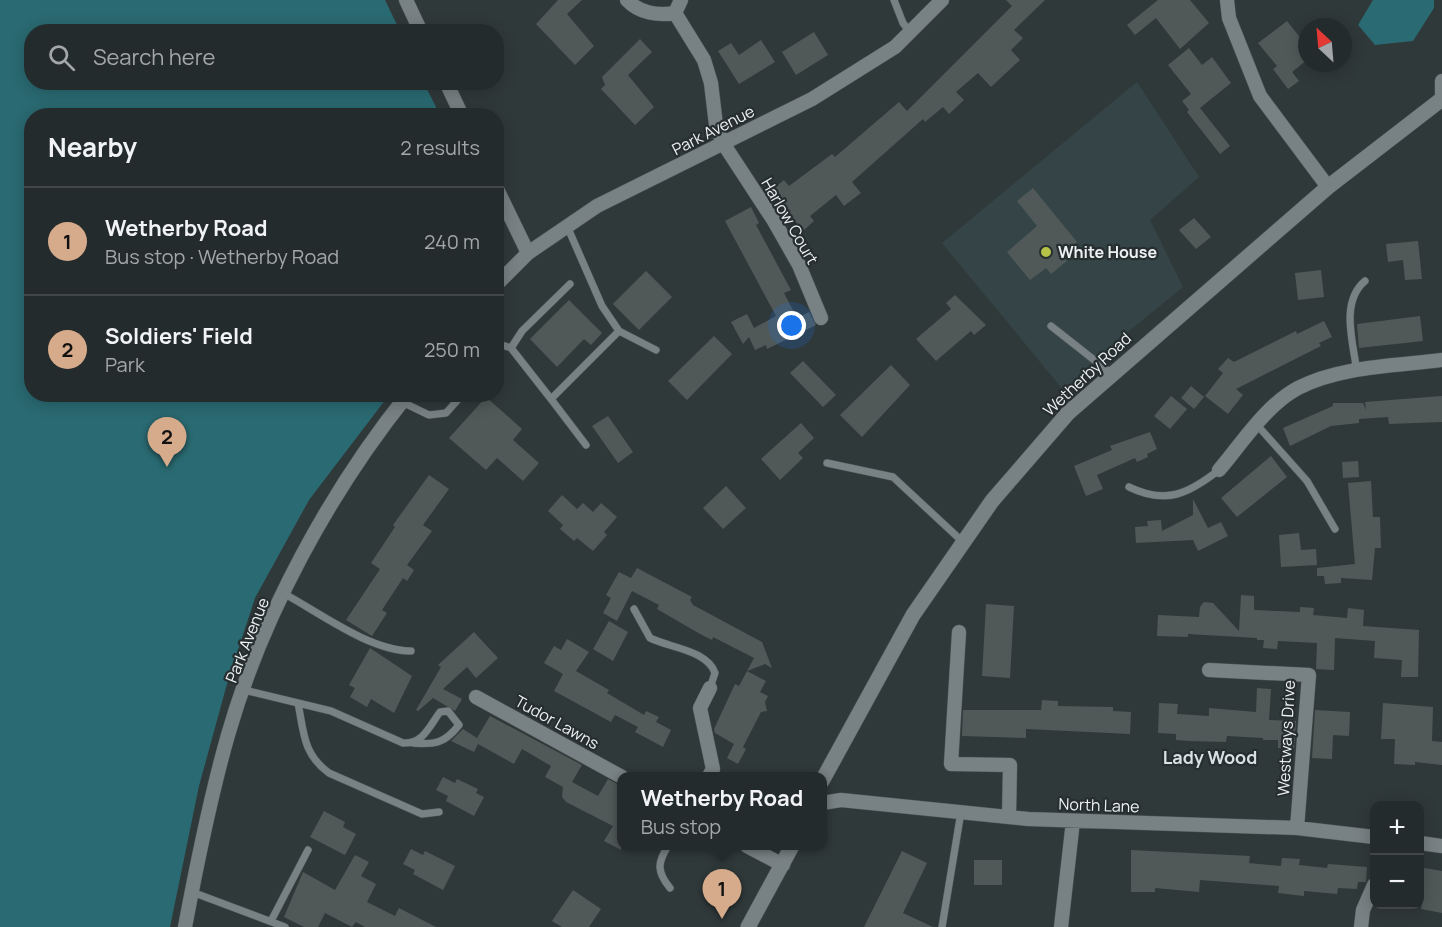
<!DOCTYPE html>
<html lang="en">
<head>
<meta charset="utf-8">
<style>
  body { margin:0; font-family:Manrope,sans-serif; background:#2c3334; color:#f1f3f6 }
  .controls { position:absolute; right:18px; bottom:18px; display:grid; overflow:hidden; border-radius:12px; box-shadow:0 3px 15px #0003 }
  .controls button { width:54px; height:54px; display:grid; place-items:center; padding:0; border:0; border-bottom:2px solid #414748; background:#242b2c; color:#f1f3f6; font:30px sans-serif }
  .compass { position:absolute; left:1298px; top:18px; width:54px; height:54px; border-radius:50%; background:#242b2c; box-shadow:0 3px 15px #0003; rotate:334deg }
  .you { position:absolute; left:792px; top:326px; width:21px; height:21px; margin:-15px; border:4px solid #fff; border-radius:50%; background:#1a73e8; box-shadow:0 0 0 9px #1a73e833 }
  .badge { display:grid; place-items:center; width:39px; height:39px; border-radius:50%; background:#d6ab8b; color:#111; font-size:20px; font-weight:700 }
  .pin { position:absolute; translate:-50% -50px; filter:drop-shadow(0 2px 3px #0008) }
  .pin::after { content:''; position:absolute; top:32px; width:21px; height:18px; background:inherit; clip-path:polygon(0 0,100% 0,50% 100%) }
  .popup { position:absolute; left:617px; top:772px; width:210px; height:78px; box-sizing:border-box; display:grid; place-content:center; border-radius:12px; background:#242b2c; filter:drop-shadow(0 2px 4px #0005); font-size:20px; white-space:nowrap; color:#a3a7a9 }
  .popup b { font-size:22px; color:#f1f3f6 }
  .popup::after { content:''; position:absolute; left:50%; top:100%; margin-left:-12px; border:12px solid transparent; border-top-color:#242b2c }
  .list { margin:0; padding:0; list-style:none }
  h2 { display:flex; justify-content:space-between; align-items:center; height:78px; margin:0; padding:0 24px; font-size:26px }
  h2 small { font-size:20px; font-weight:400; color:#a3a7a9 }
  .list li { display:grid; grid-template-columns:39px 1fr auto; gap:18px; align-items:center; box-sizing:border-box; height:108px; padding:0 24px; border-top:2px solid #414748 }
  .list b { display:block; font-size:22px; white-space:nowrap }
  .list p { margin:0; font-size:20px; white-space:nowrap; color:#a3a7a9 }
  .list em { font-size:20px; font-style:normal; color:#a3a7a9 }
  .icon { flex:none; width:33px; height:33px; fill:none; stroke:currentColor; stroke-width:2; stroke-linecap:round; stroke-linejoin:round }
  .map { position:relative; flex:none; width:1442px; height:927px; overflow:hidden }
  .search { position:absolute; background:#242b2c; box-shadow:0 3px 15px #0003; left:24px; top:24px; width:480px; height:66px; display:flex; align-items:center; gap:15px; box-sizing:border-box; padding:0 21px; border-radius:24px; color:#a3a7a9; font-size:22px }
  .panel { position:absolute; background:#242b2c; box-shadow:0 3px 15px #0003; left:24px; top:108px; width:480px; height:294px; border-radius:24px }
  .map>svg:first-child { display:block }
  .built { fill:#354547 }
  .green { fill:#2a6a72 }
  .building { fill:#505958 }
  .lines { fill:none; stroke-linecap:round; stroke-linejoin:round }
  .lane-casing { stroke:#4f5657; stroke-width:8 }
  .street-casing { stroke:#4f5657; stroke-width:15 }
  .secondary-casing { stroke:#4f5657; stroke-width:16 }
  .lane { stroke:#788183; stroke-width:7 }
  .street { stroke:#788183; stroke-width:14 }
  .secondary { stroke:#788183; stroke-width:15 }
  .poi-dot { fill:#b6c148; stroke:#262e30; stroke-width:2 }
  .labels { text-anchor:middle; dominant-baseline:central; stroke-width:4.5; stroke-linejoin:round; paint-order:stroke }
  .street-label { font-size:16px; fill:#ecf1f2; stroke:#262e30 }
  .poi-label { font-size:16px; font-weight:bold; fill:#ecf1f2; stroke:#262e30; text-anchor:start }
  .neighbourhood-label { font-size:18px; font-weight:bold; fill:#d8e2e4; stroke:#262e30 }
</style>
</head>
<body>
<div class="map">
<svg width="1442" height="927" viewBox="0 0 1442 927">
  <rect width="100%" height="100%" fill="#30393a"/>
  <!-- built -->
  <path class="built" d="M1137,82L1199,177L1150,220L1183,287L1123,336L1065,392L942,243Z"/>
  <!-- green -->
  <path class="green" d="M0,0H385L400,31L32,32V82L424,83L440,115L32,116V394L389,395L309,500L255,598L227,684L199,786L170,927H0Z
    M1373,0H1434V8L1413,41L1375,45L1358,25Z"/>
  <!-- building -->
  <path class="building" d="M558,0H582L567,14L594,46L575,65L536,24Z
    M1006,0H1045L1014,30L1023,38L1011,50L1020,60L991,87L978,73L956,92L964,100L949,114L943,107L925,122L923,119L852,182L861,193L844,206L836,195L810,216L814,221L803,231L771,191L784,180L789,186L832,154L835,157L899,102L907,111L1012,6Z
    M1158,0H1190L1209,23L1180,49L1156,18L1135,35L1127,25Z
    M1287,21L1307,46V60L1292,72L1299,81L1288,89L1273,69L1277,66L1258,43Z
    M814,32L828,55L796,75L782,52Z
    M640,39L652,52L628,75L654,107L635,125L601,89L605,85L602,77Z
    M761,40L775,62L739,84L718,51L731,43L739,55Z
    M1189,48L1202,65L1212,57L1231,83L1200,108L1230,146L1220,154L1187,112L1189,110L1182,101L1191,94L1168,65Z
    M1033,188L1077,242L1062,255L1067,261L1051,274L1046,268L1030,280L1007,252L1037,226L1017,201Z
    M751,207L759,223L756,225L791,290L784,293L797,318L809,312L816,325L767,349L766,345L755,350L749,337L743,344L731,322L747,314L754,328L776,316L725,221Z
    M1194,218L1211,237L1196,249L1179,230Z
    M1418,241L1422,279L1405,280L1403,260L1388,262L1386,244Z
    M1321,270L1324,297L1298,300L1295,273Z
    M646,271L672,297L639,330L613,304Z
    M955,295L986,325L974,335L971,331L936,361L916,339L951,309L946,303Z
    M569,300L602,333L591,345L584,339L557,367L530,339Z
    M1420,316L1423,341L1359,348L1357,324Z
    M1324,321L1332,337L1319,343L1321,346L1236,389L1243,395L1228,414L1205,396L1223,373L1218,369L1228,358L1234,362L1296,331L1297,334Z
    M714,336L732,354L687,400L668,381Z
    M803,361L836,395L823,407L790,373Z
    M891,365L910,385L862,437L840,415Z
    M1191,386L1204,397L1194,409L1181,398Z
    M1171,396L1187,409L1170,429L1154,416Z
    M1442,396V422L1389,424L1388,417L1359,419V423L1331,426L1290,446L1283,428L1333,406V403H1363L1366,410L1365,402Z
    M486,397L522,429L513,440L539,463L523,481L497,458L486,470L449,438Z
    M608,416L633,452L618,463L592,426Z
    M801,423L814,438L798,453L803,458L780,480L761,459Z
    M1150,432L1157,449L1147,454L1148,457L1137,462L1135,458L1097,475L1103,489L1086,496L1074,466L1112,450L1110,446Z
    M1271,456L1287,477L1237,517L1221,498Z
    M1358,461L1359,477L1343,478L1342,462Z
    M429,475L449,489L423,525L432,531L407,565L414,570L407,581L403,578L382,610L387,613L372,636L346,620L380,569L371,563L395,527L393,525Z
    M1371,481L1373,517H1380L1381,548H1375L1372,580L1341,578V583L1325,584L1324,576H1317V568L1355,564L1348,483Z
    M726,486L746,508L723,529L703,508Z
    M562,495L577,509L583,503L593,512L601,503L617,517L604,532L607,535L593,551L577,538L574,541L560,529L563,525L548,511Z
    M1193,499L1208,528L1221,522L1228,536L1198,551L1193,540L1136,543L1135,527L1148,526L1147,521L1161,520L1162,531L1193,515Z
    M1299,533L1301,550L1316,549L1317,565L1281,567L1279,535Z
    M637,568L692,597L690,600L693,605L762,642L772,668L765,664L747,671L766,681L760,692L768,696L765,702L767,711L761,712L743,747L746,749L738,764L727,758L734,744L715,733L714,729L735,684L739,686L754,658L713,637L712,640L700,634L657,609L659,605L632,591L617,621L603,613L611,598L606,595L619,572L631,578Z
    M1241,595L1254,596V610L1300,612V607L1314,608L1313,615L1347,618L1348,608L1364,610L1363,626L1419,630L1418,677H1401L1402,660L1374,658L1375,641L1335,638L1334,670L1316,669L1317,643L1278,641L1277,649L1263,648L1264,640H1257V638L1188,634V637L1157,636L1158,615L1199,617L1200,607L1204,602L1213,603L1239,631Z
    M986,604L1014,606L1010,678L982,676Z
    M609,621L628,632L613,661L593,649Z
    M474,632L498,658L476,678L467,667L443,689L462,699L455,711L433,698L418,711L416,710L441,667L438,665Z
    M567,639L589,652L576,671L609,690L607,693L644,715L646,711L659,717L656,722L671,730L663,747L635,732L638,727L615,715L611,722L554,691L563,674L544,663L554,646L561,650Z
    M370,648L412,676L394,713L371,699L367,707L350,697L355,688L349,685Z
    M1257,688L1271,689L1269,720L1296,721L1294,749L1278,748V740H1263V738L1227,736L1226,742L1189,741L1176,740V734L1158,733L1159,703L1178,704L1177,714L1209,716V708L1256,712Z
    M1042,700L1058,701V706L1113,707V711L1131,712L1130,734L1026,729V738L962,736L963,710H1041Z
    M1383,703L1433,707L1432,741L1442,742V765L1415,762V765L1394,764L1395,739H1381Z
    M1315,710L1350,712L1349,736L1333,735L1332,759L1312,758Z
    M490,716L582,765L572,782L598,796L608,779L621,786V850L604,841L613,826L566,802L562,797L563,787L545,777L551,766L522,749L514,764L478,744L474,752L451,741L463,729L477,738Z
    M443,777L455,783L457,779L478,789L476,793L484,797L474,816L446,801L448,796L436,790Z
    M324,811L345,822L343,827L356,834L345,855L310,837Z
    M411,849L423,855L425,851L455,866L443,890L413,874L415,870L403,864Z
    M1131,850L1250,856L1249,863L1281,866L1282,858L1300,859L1299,865L1327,868L1328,864L1367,867L1366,882H1358L1357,889L1338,888L1337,894L1304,891V896L1278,893L1279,886L1200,880L1199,892L1155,888V892H1131Z
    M902,851L927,863L903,913L933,927H864Z
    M355,855L369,862L361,876L376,884L367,902L395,916L399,908L436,927H365L356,922L352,927L325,913L318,927H304L284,917L303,872L335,890Z
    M974,860H1002V885H974Z
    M1419,867L1442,871V913L1421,909L1423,899L1419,898Z
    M573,890L601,909L589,927H562L552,921Z"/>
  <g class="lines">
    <!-- lane casing -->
    <g class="lane-casing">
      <path id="lane" d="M894,0L903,23L910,32
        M567,226L602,306L619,331L656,350
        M1051,326L1112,374
        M496,343L511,348L522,331L570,284
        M511,348L551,399L619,331
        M1357,372C1353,342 1340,302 1365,281
        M551,399L586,445
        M402,402L429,415L446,413L463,394
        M1257,425L1307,481L1335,529
        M827,463L893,477L963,542
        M1129,487C1166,505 1188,494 1219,470
        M283,593C320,613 370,651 411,651
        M634,609L650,638C670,648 707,650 715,673L710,688
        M244,690L331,711L403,743C423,744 429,727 440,712L448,711L459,725C445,743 435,745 413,743
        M298,703C304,733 303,754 329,773L422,814L439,812
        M668,846C657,863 657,872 670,888
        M192,892L285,927
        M271,921L308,850
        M942,927L961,812"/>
    </g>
    <!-- street casing -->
    <g class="street-casing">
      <path id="street" d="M406,0L421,32
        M627,0C639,13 658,16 675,13
        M681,0L675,13L704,60L711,83L716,125L723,143L774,221L799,265L821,318
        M1227,0L1229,18L1260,96L1328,187
        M446,82L462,116
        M1442,99V81
        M496,187L528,253
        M496,285L528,253L597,206L812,99L895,47L942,0
        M1219,470C1242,443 1266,405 1298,388C1340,366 1396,366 1442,360
        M959,632L951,764L1010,765L1009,817
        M1209,670L1309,675L1297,828
        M476,697L622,777
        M709,776L713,769L700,708L710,688
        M822,803L841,800L1028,819L1297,828L1374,837
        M1420,843L1442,846
        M747,846L783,865
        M185,927C197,863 210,798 228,735C262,616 330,491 408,394
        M1061,927L1073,821
        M1361,927L1363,910L1374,885"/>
    </g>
    <!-- secondary casing -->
    <g class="secondary-casing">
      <path id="secondary" d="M822,781L913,615L992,501L1068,413L1328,187L1442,99
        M748,927L792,846"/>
    </g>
    <!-- lane -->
    <use href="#lane" class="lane"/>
    <!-- street -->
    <use href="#street" class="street"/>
    <!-- secondary -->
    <use href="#secondary" class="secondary"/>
  </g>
  <!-- markers -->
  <circle class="poi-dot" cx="1046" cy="252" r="6"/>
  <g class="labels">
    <!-- street labels -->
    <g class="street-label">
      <text transform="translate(713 130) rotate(-27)">Park Avenue</text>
      <text transform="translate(790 221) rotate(60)">Harlow Court</text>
      <text transform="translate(1087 374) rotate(-43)">Wetherby Road</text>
      <text transform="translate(247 640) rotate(-68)">Park Avenue</text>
      <text transform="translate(557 722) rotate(29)">Tudor Lawns</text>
      <text transform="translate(1286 738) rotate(-87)">Westways Drive</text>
      <text transform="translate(1099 805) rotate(2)">North Lane</text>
    </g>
    <!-- poi labels -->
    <g class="poi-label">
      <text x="1058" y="252">White House</text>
    </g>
    <!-- neighbourhood labels -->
    <g class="neighbourhood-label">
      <text x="1210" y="757">Lady Wood</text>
    </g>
  </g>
</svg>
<div class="controls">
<button>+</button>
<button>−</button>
</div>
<svg class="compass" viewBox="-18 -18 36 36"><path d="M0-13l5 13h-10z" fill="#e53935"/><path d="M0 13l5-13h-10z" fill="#a3a7a9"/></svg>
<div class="you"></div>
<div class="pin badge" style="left:722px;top:919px">1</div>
<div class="popup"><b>Wetherby Road</b>Bus stop</div>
<div class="pin badge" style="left:167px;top:467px">2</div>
<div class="search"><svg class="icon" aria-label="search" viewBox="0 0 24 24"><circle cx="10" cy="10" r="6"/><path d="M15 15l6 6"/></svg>Search here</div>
<section class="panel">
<h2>Nearby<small>2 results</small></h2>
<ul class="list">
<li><span class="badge">1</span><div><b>Wetherby Road</b><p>Bus stop · Wetherby Road</p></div><em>240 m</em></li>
<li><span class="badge">2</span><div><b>Soldiers' Field</b><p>Park</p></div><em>250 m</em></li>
</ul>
</section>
</div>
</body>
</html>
